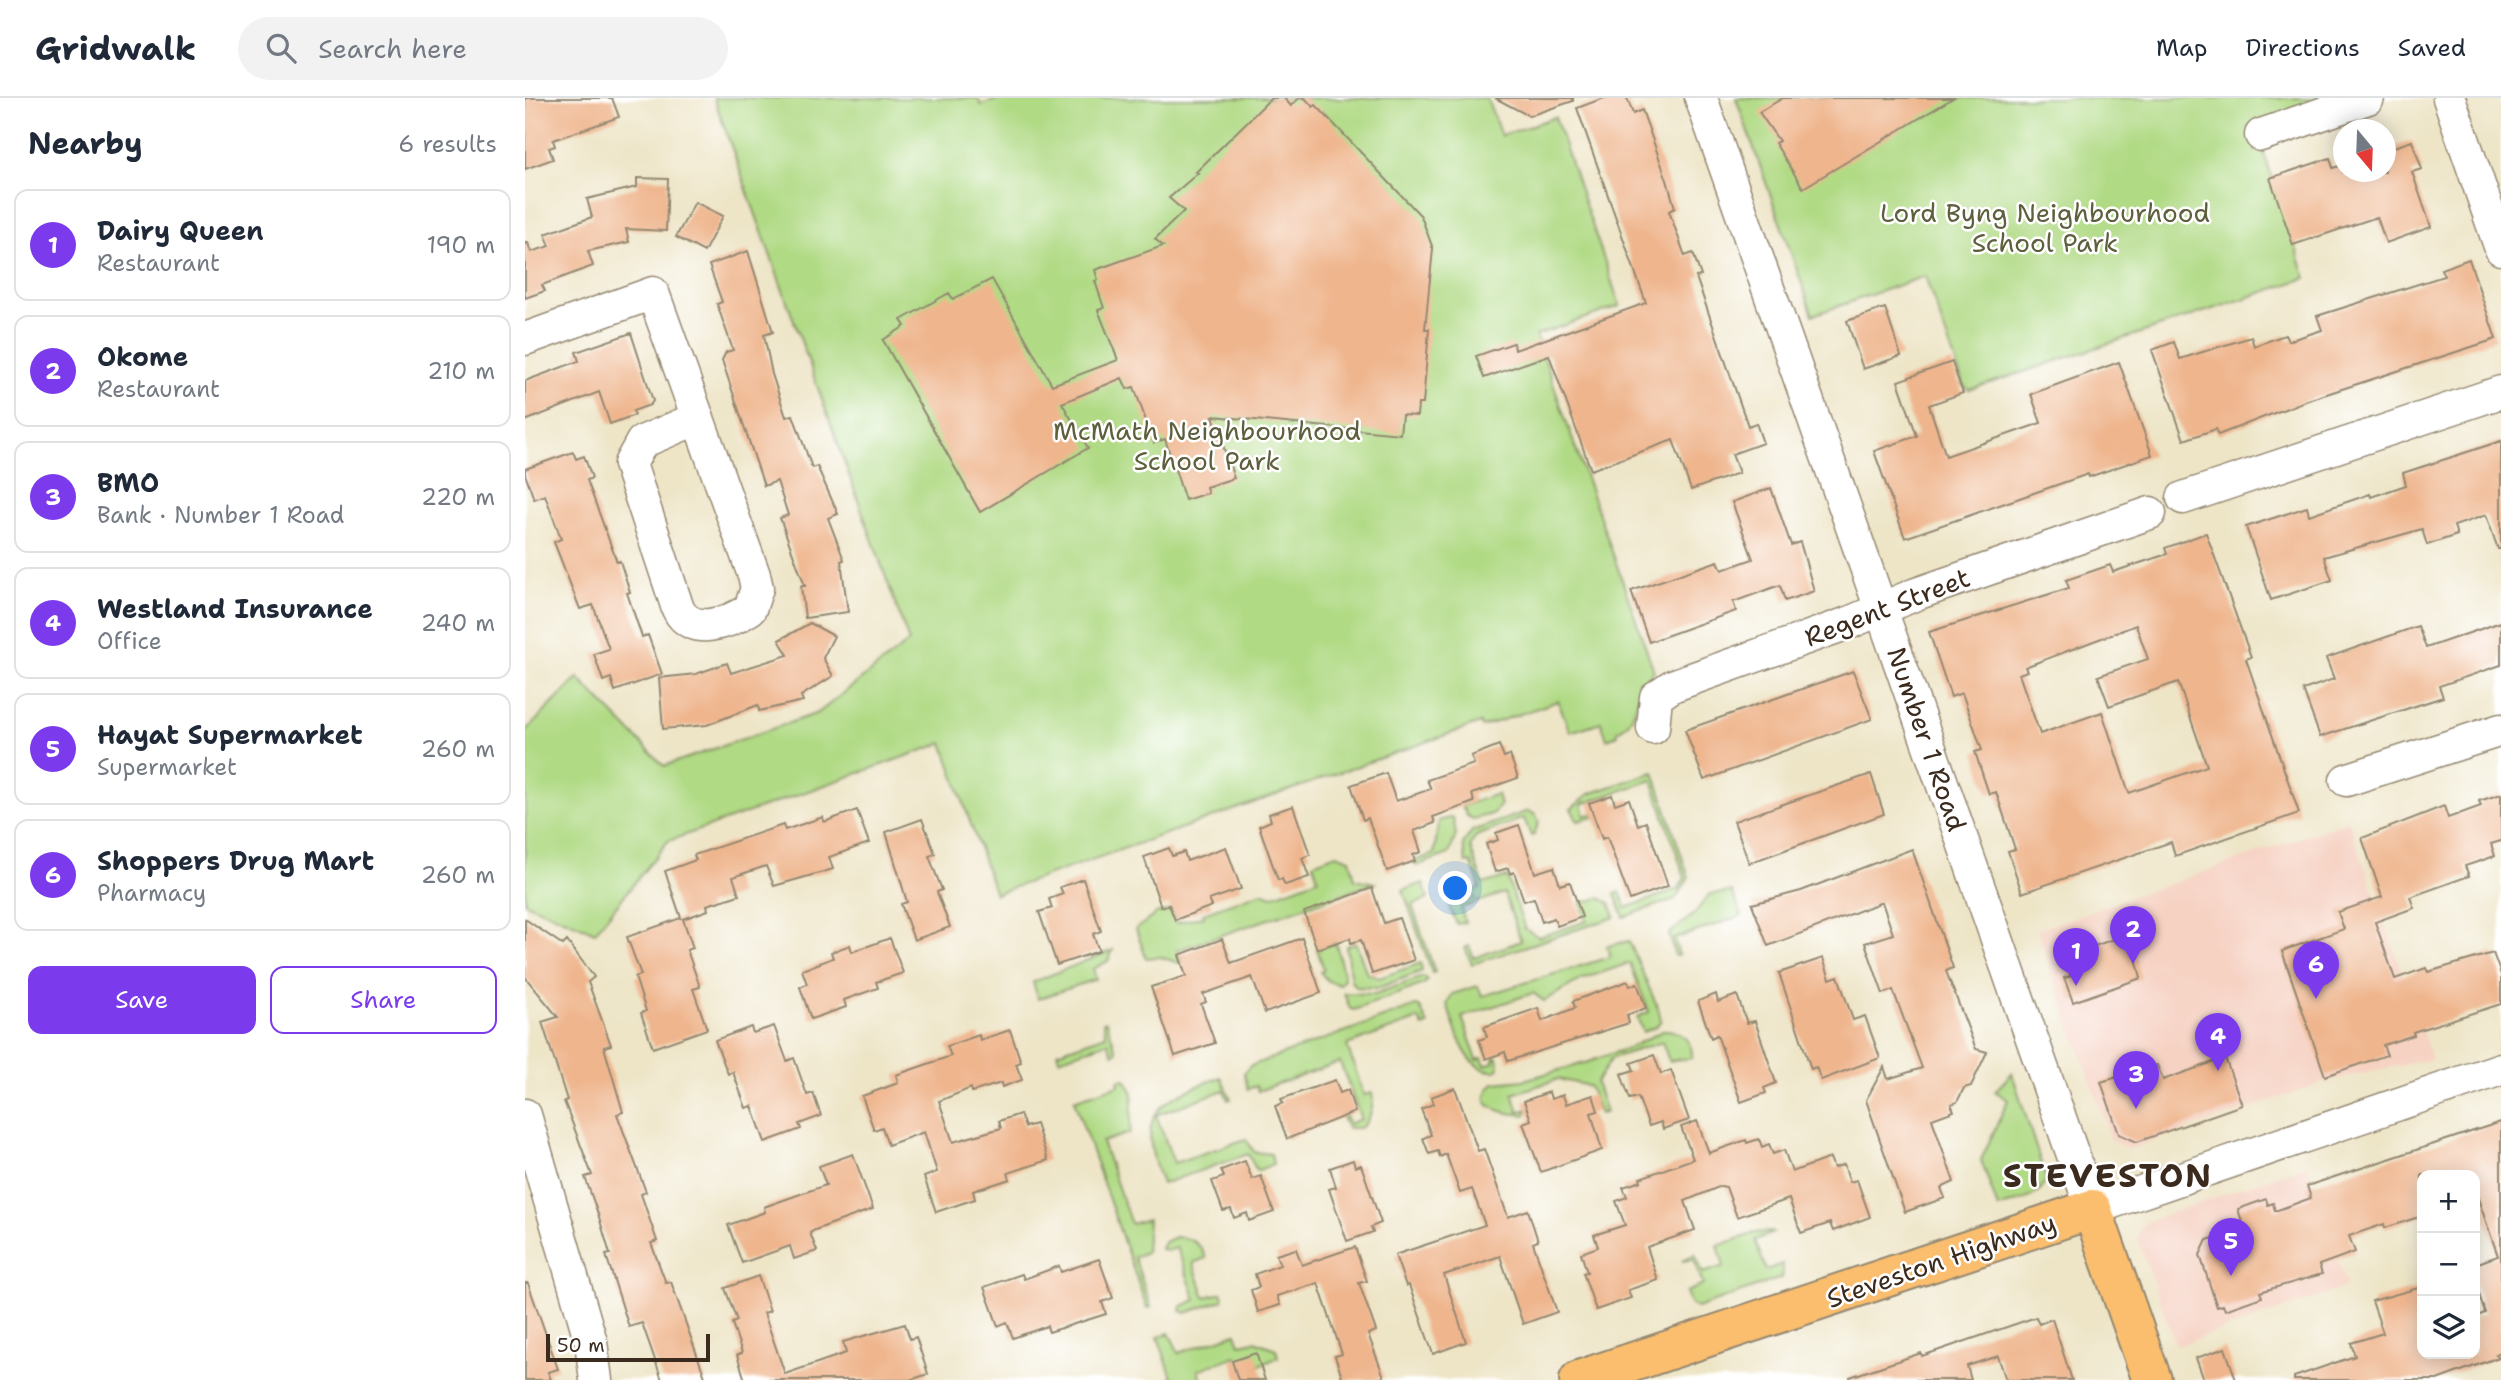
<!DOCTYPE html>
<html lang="en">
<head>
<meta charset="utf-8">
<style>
  body { margin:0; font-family:"Shantell Sans",sans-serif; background:#f2f2f3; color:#1f2937 }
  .controls { position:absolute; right:21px; bottom:21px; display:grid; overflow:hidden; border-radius:14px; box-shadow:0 4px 18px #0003 }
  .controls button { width:63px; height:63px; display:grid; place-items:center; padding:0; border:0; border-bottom:2px solid #e0e1e3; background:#fff; color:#1f2937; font:35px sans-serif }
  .compass { position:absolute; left:1808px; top:21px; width:63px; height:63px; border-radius:50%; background:#fff; box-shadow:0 4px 18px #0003; rotate:161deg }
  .scale { position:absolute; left:21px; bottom:18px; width:164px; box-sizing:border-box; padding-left:7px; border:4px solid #3b2a1e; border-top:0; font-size:19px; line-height:24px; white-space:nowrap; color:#3b2a1e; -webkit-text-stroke:5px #fff; paint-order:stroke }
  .you { position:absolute; left:931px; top:791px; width:24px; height:24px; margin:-18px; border:5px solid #fff; border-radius:50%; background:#1a73e8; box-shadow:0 0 0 10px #1a73e833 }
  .badge { display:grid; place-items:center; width:46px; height:46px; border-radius:50%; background:#7c3aed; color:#fff; font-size:23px; font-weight:700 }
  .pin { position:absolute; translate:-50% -58px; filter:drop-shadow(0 2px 4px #0008) }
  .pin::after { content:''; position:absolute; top:37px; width:24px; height:21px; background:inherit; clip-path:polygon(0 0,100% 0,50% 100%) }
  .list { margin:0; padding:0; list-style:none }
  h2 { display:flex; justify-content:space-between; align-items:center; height:91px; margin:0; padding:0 28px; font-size:30px }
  h2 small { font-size:23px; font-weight:400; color:#747a83 }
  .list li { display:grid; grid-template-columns:46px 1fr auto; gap:21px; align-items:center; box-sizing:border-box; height:112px; margin:0 14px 14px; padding:0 14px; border:2px solid #e0e1e3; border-radius:14px }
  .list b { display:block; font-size:26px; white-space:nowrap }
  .list p { margin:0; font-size:23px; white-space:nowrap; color:#747a83 }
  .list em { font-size:23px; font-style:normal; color:#747a83 }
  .actions { display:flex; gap:14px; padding:21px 28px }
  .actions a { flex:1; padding:16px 0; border:2px solid #7c3aed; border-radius:14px; text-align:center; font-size:24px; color:#7c3aed }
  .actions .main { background:#7c3aed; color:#fff }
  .icon { flex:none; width:38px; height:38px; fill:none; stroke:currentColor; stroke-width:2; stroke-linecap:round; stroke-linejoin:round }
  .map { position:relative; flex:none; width:1976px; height:1282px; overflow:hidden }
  header { display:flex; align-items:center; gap:42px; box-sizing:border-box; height:98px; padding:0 35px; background:#fff; border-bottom:2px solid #e0e1e3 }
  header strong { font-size:33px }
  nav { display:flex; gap:38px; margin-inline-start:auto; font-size:24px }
  .search { width:490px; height:63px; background:#f2f2f3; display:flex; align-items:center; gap:18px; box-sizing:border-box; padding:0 24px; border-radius:38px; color:#747a83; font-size:26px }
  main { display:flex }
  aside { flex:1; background:#fff }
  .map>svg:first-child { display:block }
  .built { fill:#f6d2c3 }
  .green { fill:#b1da85; stroke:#768252; stroke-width:2 }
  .building { fill:#efb68e; fill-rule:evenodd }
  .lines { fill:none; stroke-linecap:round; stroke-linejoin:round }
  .minor-casing { stroke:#948872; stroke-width:35 }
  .major-casing { stroke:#948872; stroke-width:42 }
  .minor { stroke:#fff; stroke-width:32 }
  .major { stroke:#fbbe6e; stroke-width:38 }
  .labels { text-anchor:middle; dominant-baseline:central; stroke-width:5; stroke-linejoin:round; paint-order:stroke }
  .park-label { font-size:26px; fill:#5e5f3d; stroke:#fff }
  .street-label { font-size:26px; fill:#3b2a1e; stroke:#fff }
  .district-label { font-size:33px; font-weight:bold; letter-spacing:2px; fill:#3b2a1e; stroke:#fff }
</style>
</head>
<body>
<header>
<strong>Gridwalk</strong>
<div class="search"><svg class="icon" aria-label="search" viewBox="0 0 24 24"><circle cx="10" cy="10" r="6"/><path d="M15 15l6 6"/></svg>Search here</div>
<nav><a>Map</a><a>Directions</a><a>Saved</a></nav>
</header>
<main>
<aside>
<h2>Nearby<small>6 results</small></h2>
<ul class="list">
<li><span class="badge">1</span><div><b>Dairy Queen</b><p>Restaurant</p></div><em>190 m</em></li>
<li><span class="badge">2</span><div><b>Okome</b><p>Restaurant</p></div><em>210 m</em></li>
<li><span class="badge">3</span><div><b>BMO</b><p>Bank · Number 1 Road</p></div><em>220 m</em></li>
<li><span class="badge">4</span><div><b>Westland Insurance</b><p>Office</p></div><em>240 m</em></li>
<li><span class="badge">5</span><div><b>Hayat Supermarket</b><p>Supermarket</p></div><em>260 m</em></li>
<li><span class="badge">6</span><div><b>Shoppers Drug Mart</b><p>Pharmacy</p></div><em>260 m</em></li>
</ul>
<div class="actions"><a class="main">Save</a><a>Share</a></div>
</aside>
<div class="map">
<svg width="1976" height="1282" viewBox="0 0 1976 1282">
  <rect width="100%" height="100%" fill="#fff"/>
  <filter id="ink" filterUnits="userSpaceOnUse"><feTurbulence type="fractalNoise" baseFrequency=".0143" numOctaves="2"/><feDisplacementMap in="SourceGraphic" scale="14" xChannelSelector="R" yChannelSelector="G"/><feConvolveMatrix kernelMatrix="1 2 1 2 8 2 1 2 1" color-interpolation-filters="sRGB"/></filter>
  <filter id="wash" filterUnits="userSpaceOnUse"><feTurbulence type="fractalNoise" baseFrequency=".00686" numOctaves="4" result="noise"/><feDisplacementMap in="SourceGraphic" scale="28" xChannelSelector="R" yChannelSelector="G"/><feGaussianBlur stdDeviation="1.57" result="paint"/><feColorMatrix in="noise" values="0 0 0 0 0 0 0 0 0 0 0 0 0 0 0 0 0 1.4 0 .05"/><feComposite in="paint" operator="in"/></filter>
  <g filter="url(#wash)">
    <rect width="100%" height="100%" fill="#eee5c7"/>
    <!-- built -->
    <path class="built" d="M1824,723L1907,961L1810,981L1605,1051L1587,1043L1512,832Z
      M1781,1067L1822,1189L1651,1248L1612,1140L1616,1128L1626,1122Z"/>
    <!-- green -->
    <path class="green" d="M189,0H453L456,7L477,0H962L976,38L1030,19L1095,208L1011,237L1129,573C1106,589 1118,622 1092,633L1093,637L1082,641L1076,624L1045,634L1033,603L957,629L955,625L470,796L418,645L143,743L70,834L0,805V634L53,580L139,668L293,615L384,544Z
      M1211,0H1824L1731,32L1781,180L1444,292L1439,288L1400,178L1288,217Z
      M1129,674L1164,780L1150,801L1099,819L1090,796L1095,794L1101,810L1153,791L1160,780L1127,682L1057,706L1060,718L1068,715L1069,719L1053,723L1046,711L1064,696Z
      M972,696L975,708L967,716L948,721L942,718L937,708Z
      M1003,713L1011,717L1014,724L1009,737L1006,738L999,720L951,738L945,748L958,786L982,779L1000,831L1014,839L1062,823L1056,805L1075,800L1085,805L1090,819L947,866L940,850L944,848L949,860L996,843L979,795L936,810L940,824L932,826L924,809L950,800L948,793L955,790L946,764L941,765L938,746L947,733Z
      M928,719L931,737L924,756L891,768L890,763L909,756L914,723Z
      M811,756L825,761L830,781L850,785L652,852L657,866L635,859L621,860L611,831L631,816L646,812L651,825L679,818L678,815L737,794L747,798L793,781L788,765Z
      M898,785L903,801L887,807L910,874L907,875L878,792Z
      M1207,794L1217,818L1149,841L1154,857L1150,858L1144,836L1169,816L1185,796Z
      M1104,843L1134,913L1136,922L1131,929L1118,934L1112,919L1124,914L1105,865L1055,882L1019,903L1008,895L937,919L952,962L957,960L960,967L969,964V960L972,959L974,970L970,973C939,974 930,929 922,906L927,896L953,888L957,898L1085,859L1082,848Z
      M811,845L819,880L815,887L803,883L795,874L799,872L792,851Z
      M831,845L842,876L854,880L896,865L897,873L853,890L831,889L826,883L821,848Z
      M588,852L583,863L568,871L571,881L513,901L508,884Z
      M898,879L902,882L899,886L829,912L825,911L819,895L850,896Z
      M891,908L895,909L903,927L898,929L894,921L822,947L839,997L847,995C849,1007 846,1023 835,1030H822L817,1019L820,1018L824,1026L836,1021L815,964L733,993L731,988L723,991L719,975L725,968Z
      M581,923L592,954L588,956L583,944L534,961L532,954L581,937L578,924Z
      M1139,932C1156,931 1168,944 1167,960L1144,963L1137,944L1087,960L1071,985L1081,1014L1075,1016L1064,988L1033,981L988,996L994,1014L1002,1011L1001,1017C985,1016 943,1011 969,985L999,982L1060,965L1106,949Z
      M1487,975L1521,1081C1516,1101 1490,1104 1473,1110L1456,1062L1483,1002L1470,993Z
      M696,979L706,1001L703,1002L699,992L631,1017L649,1065L721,1041L729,1054L746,1056L748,1066L732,1073L723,1056L637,1086C609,1013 632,1003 696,979Z
      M600,981L608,995L605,1035L577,1044L606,1126L623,1121L621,1154L609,1159L626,1209L622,1210L549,1002L594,987L593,983Z
      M1245,1134L1248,1135L1230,1142L1241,1172L1258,1166L1256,1180L1172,1210L1166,1207L1161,1194L1178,1187L1169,1161L1157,1163L1170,1156L1178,1175L1199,1168L1193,1148L1230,1135Z
      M650,1139C666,1139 675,1145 681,1160L668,1165L680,1199L697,1195L698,1202L661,1215L656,1213L657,1208L671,1202L652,1150L641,1153L636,1151L639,1144Z
      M644,1235L654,1255L711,1235L715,1246L730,1243L751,1251L754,1259L735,1267L713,1261L711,1258L673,1272L676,1282H648L633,1239Z"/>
    <g id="blocks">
      <!-- building -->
      <path class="building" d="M0,0H87L94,19L28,42L30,48L24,50L28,61L0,71Z
        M746,0H759L766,8L774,0H780L788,9L791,7L896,118L908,151L900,231H904L898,306H893L892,318L877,317L875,336L688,318L709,380L681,389L683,395L660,402L640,341L629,345L609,289L602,291L597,280L537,305L563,350L455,414L358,242L380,228L376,222L424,195L428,201L467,181L527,287L593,262L573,212L579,210L570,183L573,182L570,172L638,148L630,141L659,113L644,100L673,75L671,74Z
        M970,0H1048V3L1004,18Z
        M1079,0H1102L1108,16L1117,12L1142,82L1150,110L1144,113L1160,158L1168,155L1176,178L1171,179L1223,328L1231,325L1238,345L1207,356L1214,375L1166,392L1148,342L1066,372L1024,257L959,280L951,258L988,245L990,252L1121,205L1052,10Z
        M1258,0H1428L1278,90L1250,45L1254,43L1234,14Z
        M1887,43L1897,71L1887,74L1906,129L1861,145L1852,119L1768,147L1745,80L1805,60L1808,70L1818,67V74H1860V52Z
        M112,80L143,81L141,133L101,131L104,144L63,153L68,168L17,187L20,193L0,200V145H3L6,154L25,148L20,136L67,119L62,101L112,89Z
        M170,104L198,118L179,154L151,139Z
        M223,153L248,234L239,237L247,276L261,319L268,317L287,370L292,368L313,416L303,420L319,462L316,463L323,514L280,520L276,488H280L255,420L263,417L252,383L239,388L197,262L201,254L208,252L192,206L197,204L184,167Z
        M1944,161L1971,241L1783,302L1693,337L1691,331L1659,342L1627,252L1649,244L1655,261L1726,239L1729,248L1760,237L1763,243L1797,232L1792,218L1919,178L1916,171Z
        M1360,210L1376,258L1338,271L1322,223Z
        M106,235L128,303L125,307L108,313L110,317L85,326L74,294L0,323V283L54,263L51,254Z
        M1427,264L1438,295L1404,307L1421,358L1516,325L1506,296L1594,264L1627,357L1564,379L1563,376L1380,440L1349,353L1392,338L1373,283Z
        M1976,343V451H1973L1961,417L1929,428L1932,437L1902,447L1897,431L1799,459L1807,482L1746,502L1721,429L1782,409L1784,417L1845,396L1846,399L1881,387L1878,375Z
        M48,354L51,361L59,358L67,380L62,382L92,464L95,463L105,494L102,495L117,539L123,537L137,576L90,593L86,580L78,583L69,556L84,551L68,507L55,511L29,444L36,441L20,397L9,401L0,376V371Z
        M1246,390L1266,447L1275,444L1289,493L1260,503L1255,487L1208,504L1211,513L1124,544L1106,493L1193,463L1197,472L1228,461L1207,404Z
        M1681,435L1726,559L1721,561L1774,715L1650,758L1646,744L1497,795L1483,753L1490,751L1471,694L1464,696L1450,654L1457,652L1437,595L1426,599L1404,534L1544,490L1541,482L1585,467L1588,474L1642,456L1640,450ZM1611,527L1623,561L1573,578L1584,608L1653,584L1682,668L1604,695L1577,614L1515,636L1494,576L1502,573L1500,569Z
        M1976,524V567L1914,588L1918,599L1795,639L1778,592L1809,581L1801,560L1893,528L1901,550Z
        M285,525L309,538L298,560L308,578L276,598L278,603L234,613L233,607L182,627L138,631L134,580L171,576L202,565L206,575L263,557L254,542Z
        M1328,573L1347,621L1179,682L1160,632Z
        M974,647L979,659L985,657L993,680L947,696L949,704L908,719L910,725L889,733L896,754L888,757L890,763L862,773L843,720L838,722L826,687L861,675L871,703L906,691L902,682L949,666L946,658Z
        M1346,676L1359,716L1224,765L1209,723Z
        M1976,696V743L1966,746L1970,758L1940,768L1944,778L1885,799L1889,810L1850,824L1870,881L1901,870L1903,874L1968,855L1976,877V906L1888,934L1889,937L1858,947L1862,957L1800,978L1757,853L1819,831L1813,814L1857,799L1837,740L1919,708L1923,720L1956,708L1954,703Z
        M1087,697L1090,706L1104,701L1113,727L1121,724L1143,788L1105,802L1082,739L1077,741L1064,705Z
        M768,708L785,757L777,760L784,779L760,787L757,781L753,782L734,728L746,723L744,716Z
        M332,712L344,745L304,759L308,771L249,788L241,768L208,779L214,797L182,807L183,812L158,821L168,850L162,852L175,889L168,891L182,931L128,950L116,915L121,913L110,879L116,877L102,839L156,820L140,773L171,762L169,757L258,727L260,732L298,719L299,724Z
        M397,721L410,756L404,758L417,792L412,794L425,829L389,842L376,806L382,804L361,734Z
        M994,727L1010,775L1029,769L1035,787L1045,784L1057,819L1032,828L1029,820L1017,824L1009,800L999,803L989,774L985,776L983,770L970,774L961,746L973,742L971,735Z
        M701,749L716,791L684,802L687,808L650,822L644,807L636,809L619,759L644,750L647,758L659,754L662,763Z
        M1387,751L1428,870L1421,873L1451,951L1462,954L1446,988L1439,990L1432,1004L1426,1006L1429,1013L1407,1021L1429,1084L1416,1090L1420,1100L1380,1114L1341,1002L1359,969L1363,981L1397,970L1368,892L1358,896L1340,845L1368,836L1357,804L1243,848L1227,806L1276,793Z
        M558,781L576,833L568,836L574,853L532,867L514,814L527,810L524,801L538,796L535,789Z
        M847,790L859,825L874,820L889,862L847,876L836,842L826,845L825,840L792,851L779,814Z
        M0,821L38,847L42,843L69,879L63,884L86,947L79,949L98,1014L92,1016L121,1094L116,1096L132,1143L126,1145L141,1185L146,1184L181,1282H137L117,1225L104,1229L81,1157L85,1156L74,1119L60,1079L67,1077L39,1003L42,1002L17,924L33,919L0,879Z
        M1605,835L1616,880L1548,904L1539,880L1546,878L1539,859Z
        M365,840L378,875L351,884L353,890L319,902L321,909L286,921L275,889L282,886L277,872L308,860L306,854L325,847L327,854Z
        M777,840L796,895L740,915L727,879L678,896L681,904L676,906L690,945L650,958L626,889L661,878L654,857L697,841L706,865Z
        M1298,860L1305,881L1313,878L1328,922L1340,918L1355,960L1296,982L1291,969L1286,971L1254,875Z
        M1103,883L1105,888L1112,885L1121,910L1102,917L1104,925L983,963L980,954L961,961L954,942L962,939L959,929L1013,910L1017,923L1050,910L1048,903Z
        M1191,896L1193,904L1212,897L1222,925L1230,923L1251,985L1239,990L1241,995L1216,1004L1192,937L1186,940L1173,903Z
        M249,928L262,963L269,960L282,997L288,995L296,1018L274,1026L276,1031L240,1044L227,1008L221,1010L208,974L203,976L190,942L226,929L228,935Z
        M485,932L496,964L491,966L497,982L477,989L476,985L447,994L446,990L414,1003L428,1044L476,1030L474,1023L495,1016L500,1029L511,1026L523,1062L483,1075L485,1081L448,1093L450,1101L411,1114L399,1079L412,1074L399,1034L363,1047L357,1029L349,1032L337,998L373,985L371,977L426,958L422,948L454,937L455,942Z
        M1129,957L1136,976L1146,972L1164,1022L1138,1031L1136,1024L1124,1028L1113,999L1105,1001L1096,976L1109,972L1106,965Z
        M1700,960L1717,1007L1612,1044L1594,1036L1576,984L1632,967L1638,982Z
        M810,982L815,995L823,992L830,1014L762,1041L750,1008L758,1005L756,1001Z
        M930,990L953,1053L959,1051L983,1119L1003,1112L1013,1143L1008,1145L1032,1214L998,1226L975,1158L952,1166L919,1177L941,1244L908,1256L884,1187L881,1188L870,1157L960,1127L947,1091L935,1095L921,1056L915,1059L913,1053L904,1056L898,1040L906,1037L896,1011L908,1006L906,999Z
        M1024,994L1026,1001L1038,997L1041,1006L1068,997L1073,1013L1066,1015L1077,1052L1016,1074L998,1025L1006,1022L999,1003Z
        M1172,1023L1184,1055L1221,1042L1222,1045L1234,1041L1237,1049L1244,1046L1248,1056L1259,1052L1267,1074L1305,1060L1309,1070L1319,1066L1325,1084L1332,1082L1345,1119L1308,1133L1305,1125L1276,1135L1264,1101L1212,1119L1201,1089L1196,1088L1160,1103L1170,1132L1122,1149L1133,1182L1103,1192L1106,1200L1071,1212L1058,1175L1062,1174L1056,1155L1073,1149L1069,1137L1100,1127L1091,1103L1102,1099L1098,1089L1116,1083L1115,1080L1168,1061L1156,1029Z
        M1976,1024V1254L1971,1256L1974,1259L1912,1282H1769V1279L1830,1258L1826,1245L1858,1235L1847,1203L1897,1189V1256H1950V1219L1960,1215L1950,1184V1166L1973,1158L1950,1092V1077H1897V1118L1860,1130L1859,1126L1824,1138L1830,1154L1794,1167L1797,1176L1735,1194L1737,1199L1700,1212L1698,1207L1692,1209L1675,1157L1682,1142L1719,1130L1713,1111L1741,1101L1743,1107L1748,1105L1750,1113L1786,1100L1782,1088Z
        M328,1056L348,1111L290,1132L285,1135L292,1153L269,1161L265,1148L217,1165L203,1127L240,1114L239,1109L301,1087L294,1068Z
        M828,1062L830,1069L836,1067L856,1125L846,1129L848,1134L822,1143L804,1091L811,1089L805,1070Z
        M720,1063L727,1081L736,1078L749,1114L724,1123L722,1115L709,1120L706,1111L698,1113L687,1083L699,1079L696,1072Z
        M830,1149L842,1183L834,1185L851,1233L843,1236L859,1279L849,1282H818L810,1258L817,1256L793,1185L752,1198L755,1207L733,1214L726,1192L734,1189L730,1176L755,1167L751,1157L771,1151L777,1167Z
        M574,1161L588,1200L577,1204L581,1216L524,1234L522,1228L488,1240L482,1224L473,1228L459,1189L497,1176L499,1181L534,1168L536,1174Z
        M233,1178L245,1213L239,1215L260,1276L321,1255L318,1244L380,1226L385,1241L391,1239L403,1276L385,1282H220L212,1257L217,1255L207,1225L212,1223L200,1190Z
        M0,1185H3L33,1271L23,1274L26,1282H0Z
        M1511,1219L1514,1226L1527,1221L1547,1282H1481L1473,1258L1442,1268L1446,1282H1326L1325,1279L1396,1255L1397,1258Z
        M1700,1250L1711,1282H1679L1671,1260Z
        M731,1255L740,1282H713L707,1263Z"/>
    </g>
  </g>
  <g filter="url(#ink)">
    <use href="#blocks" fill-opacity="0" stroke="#948872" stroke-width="2"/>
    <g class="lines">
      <!-- minor casing -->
      <g class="minor-casing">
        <path id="minor" d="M1176,0L1567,1111L1976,971
          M1924,0L1976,151
          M1736,37L1843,0
          M0,241L128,195L229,477L232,490L225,511C204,525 166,539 153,511L105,366L117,344L173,320
          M1658,400L1976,294
          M1128,630L1131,599L1147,588L1326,524L1391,496L1625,415
          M1821,682L1976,632
          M0,1017L66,1244L71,1282"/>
      </g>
      <!-- major casing -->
      <g class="major-casing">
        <path id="major" d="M1054,1282L1567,1111L1627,1282"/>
      </g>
      <!-- minor -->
      <use href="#minor" class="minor"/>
      <!-- major -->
      <use href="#major" class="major"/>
    </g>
  </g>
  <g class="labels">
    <!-- park labels -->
    <g class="park-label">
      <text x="1520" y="114">Lord Byng Neighbourhood<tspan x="1520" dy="30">School Park</tspan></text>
      <text x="682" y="332">McMath Neighbourhood<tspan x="682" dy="30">School Park</tspan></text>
    </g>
    <!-- street labels -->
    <g class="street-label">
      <text transform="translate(1362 509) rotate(-21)">Regent Street</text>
      <text transform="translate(1402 641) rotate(71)">Number 1 Road</text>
      <text transform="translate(1416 1162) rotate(-19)">Steveston Highway</text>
    </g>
    <!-- district labels -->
    <g class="district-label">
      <text x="1583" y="1077">STEVESTON</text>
    </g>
  </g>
</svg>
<div class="controls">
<button>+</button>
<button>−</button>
<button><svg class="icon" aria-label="layers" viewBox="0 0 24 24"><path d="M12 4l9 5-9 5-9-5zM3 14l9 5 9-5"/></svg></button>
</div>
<svg class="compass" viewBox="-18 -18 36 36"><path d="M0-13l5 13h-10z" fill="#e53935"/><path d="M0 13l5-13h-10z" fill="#747a83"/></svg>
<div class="scale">50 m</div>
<div class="you"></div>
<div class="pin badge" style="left:1551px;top:888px">1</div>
<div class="pin badge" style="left:1608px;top:866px">2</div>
<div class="pin badge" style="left:1611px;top:1011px">3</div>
<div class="pin badge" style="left:1693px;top:973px">4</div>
<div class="pin badge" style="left:1706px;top:1178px">5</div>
<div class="pin badge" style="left:1791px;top:901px">6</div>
</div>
</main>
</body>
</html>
